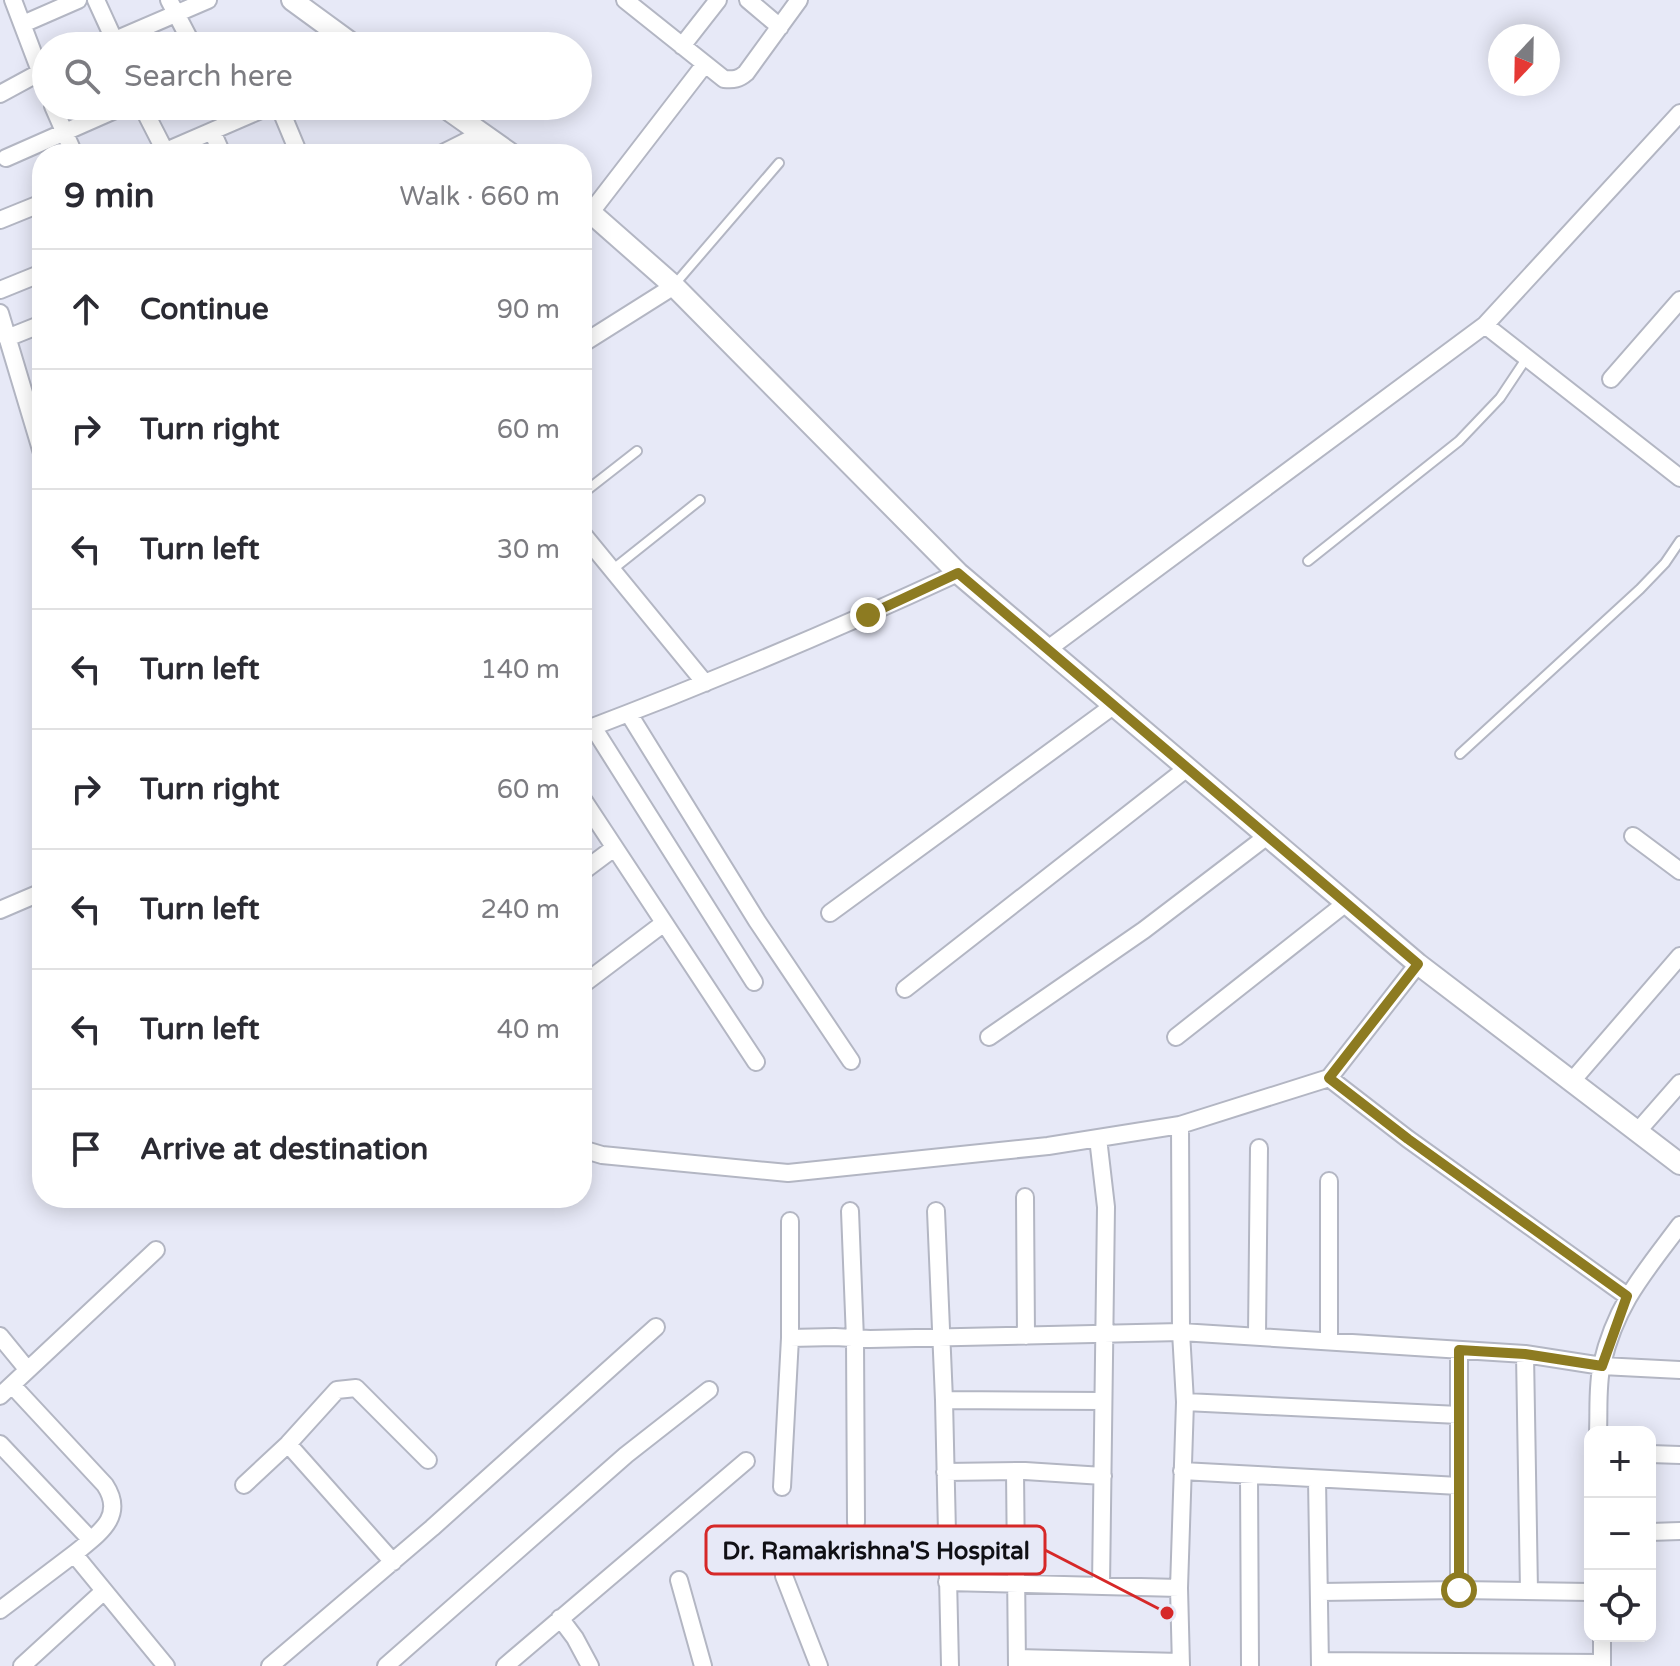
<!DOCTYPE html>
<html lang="en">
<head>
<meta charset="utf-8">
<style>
  body { margin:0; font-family:"Varela Round",sans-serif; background:#f7f7f7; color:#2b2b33 }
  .controls { position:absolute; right:24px; bottom:24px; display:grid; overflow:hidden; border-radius:16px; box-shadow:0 4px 20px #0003 }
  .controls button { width:72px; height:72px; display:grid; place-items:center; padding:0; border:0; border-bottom:2px solid #e1e1e2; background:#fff; color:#2b2b33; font:40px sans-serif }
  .compass { position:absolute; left:1488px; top:24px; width:72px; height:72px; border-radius:50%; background:#fff; box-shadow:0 4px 20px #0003; rotate:202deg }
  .stop { position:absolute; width:24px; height:24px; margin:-18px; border:6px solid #8d7b21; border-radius:50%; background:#fff }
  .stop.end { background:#8d7b21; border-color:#fff; box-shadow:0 2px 8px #0008 }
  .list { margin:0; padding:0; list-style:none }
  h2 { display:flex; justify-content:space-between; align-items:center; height:104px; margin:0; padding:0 32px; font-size:34px }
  h2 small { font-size:26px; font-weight:400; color:#7c7c81 }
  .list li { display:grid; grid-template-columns:52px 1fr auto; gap:24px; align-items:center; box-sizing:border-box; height:120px; padding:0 32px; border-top:2px solid #e1e1e2 }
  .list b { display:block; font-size:30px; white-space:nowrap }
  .list em { font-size:26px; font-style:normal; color:#7c7c81 }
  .icon { flex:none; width:44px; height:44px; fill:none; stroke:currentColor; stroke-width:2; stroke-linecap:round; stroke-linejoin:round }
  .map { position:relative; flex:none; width:1680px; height:1666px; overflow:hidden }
  .search { position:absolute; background:#fff; box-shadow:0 4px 20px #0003; left:32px; top:32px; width:560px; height:88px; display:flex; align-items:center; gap:20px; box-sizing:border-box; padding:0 28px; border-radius:44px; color:#7c7c81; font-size:30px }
  .panel { position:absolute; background:#fff; box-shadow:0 4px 20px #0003; left:32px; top:144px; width:560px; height:1064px; border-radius:32px }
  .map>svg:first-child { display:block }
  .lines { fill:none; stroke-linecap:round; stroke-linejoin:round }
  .service-casing { stroke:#b3b6c3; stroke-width:12 }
  .minor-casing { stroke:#b3b6c3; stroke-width:20 }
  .tertiary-casing { stroke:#b3b6c3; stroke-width:24 }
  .service { stroke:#fff; stroke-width:8 }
  .minor { stroke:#fff; stroke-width:16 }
  .tertiary { stroke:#fff; stroke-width:20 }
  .route { stroke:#8d7b21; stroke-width:10 }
  .leader { fill:none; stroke:#d62828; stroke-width:3 }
  .callout-dot { fill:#d62828; stroke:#e7e9f7; stroke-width:3 }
  .callout { fill:#e7e9f7; stroke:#d62828; stroke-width:3 }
  .callout-label { font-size:24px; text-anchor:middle; font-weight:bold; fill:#101015 }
</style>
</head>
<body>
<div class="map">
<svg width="1680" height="1666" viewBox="0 0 1680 1666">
  <rect width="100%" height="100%" fill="#e7e9f7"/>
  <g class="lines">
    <!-- service casing -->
    <g class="service-casing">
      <path id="service" d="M675,284L779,163
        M582,494L637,451
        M1308,561L1459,441L1500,398L1526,359
        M612,570L700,500
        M1460,754L1640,589L1665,563L1680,541"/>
    </g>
    <!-- minor casing -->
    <g class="minor-casing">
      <path id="minor" d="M13,0L46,87
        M96,0L117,46
        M169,0L193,46
        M625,0L724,79C734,80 739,79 746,73L799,0
        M748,0L780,27
        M23,24L78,0
        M101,46L208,0
        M682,46L718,0
        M0,94L46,69
        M53,106L74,154
        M142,106L165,151
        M221,106L228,124
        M279,106L299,154
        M212,131L222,154
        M159,154L270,106
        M441,154L483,133
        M6,158L124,106
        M582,216L591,212L705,64
        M0,220L42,203
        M0,290L42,273
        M0,313L42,453
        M1485,325L1680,478
        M7,338L42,324
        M582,344L674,286
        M1611,379L1680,300
        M582,533L705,683
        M1048,649L1485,325L1680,113
        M629,714L757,921L851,1061
        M593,727L754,982
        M582,731C709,683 835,630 958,573
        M582,798L756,1062
        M1633,836L1680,871
        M582,872L614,848
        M0,910L42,892
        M830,913L1113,706
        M582,985L664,923
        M905,989L1186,769
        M989,1037L1144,930L1266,837
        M1176,1037L1346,903
        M1329,1078L1408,1139L1627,1296
        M1572,1081L1680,956
        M1180,1125L1181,1332L1185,1402L1179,1588L1181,1666
        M1637,1132L1680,1083
        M1098,1138L1106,1207L1101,1586
        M582,1149L602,1155L788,1173L1048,1146L1180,1125L1329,1078L1418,964
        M1025,1197L1026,1336
        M850,1211L855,1339L856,1522
        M936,1211L944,1400L950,1666
        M1257,1335L1259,1148
        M0,1336L27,1369
        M790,1338L835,1337L870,1339L1181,1332L1525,1354L1602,1366L1680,1370
        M1329,1340V1181
        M1525,1354L1529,1591
        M12,1385L105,1485C126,1517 98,1534 74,1554
        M0,1396L156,1250
        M944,1400L1103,1401
        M1185,1402L1459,1415
        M1598,1432C1599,1410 1597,1385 1602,1364C1616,1304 1644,1273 1680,1225
        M0,1444L91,1540
        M288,1444L393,1562
        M1650,1454L1680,1455
        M1015,1471L1017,1666
        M1182,1471L1459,1486
        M945,1472L1025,1471L1103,1476
        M1249,1475L1250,1666
        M1317,1479L1320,1666
        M244,1485L288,1444L337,1390L356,1388L428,1460
        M782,1487L790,1338V1221
        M1650,1532L1680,1531
        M784,1576L819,1666
        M679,1580L703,1666
        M947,1582L1179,1588
        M1459,1590V1350
        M1320,1592L1459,1590L1590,1592
        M0,1610L74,1554L166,1666
        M560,1618L575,1638L590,1666
        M1602,1636V1666
        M1017,1658L1181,1662
        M1320,1661L1602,1663
        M22,1666L104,1591
        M270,1666L432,1528L656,1327
        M386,1666L626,1455L709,1390
        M505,1666L746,1461"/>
    </g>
    <!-- tertiary casing -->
    <g class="tertiary-casing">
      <path id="tertiary" d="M292,0L355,46
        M443,106L511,154
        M582,205L674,286L958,573L1418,964L1680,1164"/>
    </g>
    <!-- service -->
    <use href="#service" class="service"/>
    <!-- minor -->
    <use href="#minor" class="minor"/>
    <!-- tertiary -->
    <use href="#tertiary" class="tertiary"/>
  </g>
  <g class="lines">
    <!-- route -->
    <path class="route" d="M868,615L958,573L1418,964L1329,1078L1408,1139L1627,1296L1602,1366L1525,1354L1459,1350V1590"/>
  </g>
  <!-- callouts -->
  <path class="leader" d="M1167 1613L1045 1550"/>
  <circle class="callout-dot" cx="1167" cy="1613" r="8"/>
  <rect class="callout" x="706" y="1526" width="339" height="48" rx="8"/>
  <g class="callout-label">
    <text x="876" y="1559">Dr. Ramakrishna'S Hospital</text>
  </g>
</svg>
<div class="controls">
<button>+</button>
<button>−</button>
<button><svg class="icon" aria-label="locate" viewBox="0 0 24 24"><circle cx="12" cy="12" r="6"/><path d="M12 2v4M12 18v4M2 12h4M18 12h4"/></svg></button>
</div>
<svg class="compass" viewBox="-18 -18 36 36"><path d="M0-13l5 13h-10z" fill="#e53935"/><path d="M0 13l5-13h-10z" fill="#7c7c81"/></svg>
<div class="stop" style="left:1459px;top:1590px"></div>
<div class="stop end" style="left:868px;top:615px"></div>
<div class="search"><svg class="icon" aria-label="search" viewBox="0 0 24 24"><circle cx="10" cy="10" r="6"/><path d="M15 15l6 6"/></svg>Search here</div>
<section class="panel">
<h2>9 min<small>Walk · 660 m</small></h2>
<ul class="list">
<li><svg class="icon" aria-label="ahead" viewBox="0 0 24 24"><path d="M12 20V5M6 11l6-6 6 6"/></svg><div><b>Continue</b></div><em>90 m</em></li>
<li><svg class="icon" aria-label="right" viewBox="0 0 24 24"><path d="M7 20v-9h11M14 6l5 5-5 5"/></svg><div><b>Turn right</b></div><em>60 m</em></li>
<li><svg class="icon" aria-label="left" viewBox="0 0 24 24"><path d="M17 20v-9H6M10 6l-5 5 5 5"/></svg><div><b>Turn left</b></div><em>30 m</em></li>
<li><svg class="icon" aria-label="left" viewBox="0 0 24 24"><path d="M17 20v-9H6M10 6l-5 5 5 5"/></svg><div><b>Turn left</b></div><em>140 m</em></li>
<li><svg class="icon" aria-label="right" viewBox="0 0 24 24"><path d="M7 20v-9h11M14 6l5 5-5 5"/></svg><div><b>Turn right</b></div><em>60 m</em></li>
<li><svg class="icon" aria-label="left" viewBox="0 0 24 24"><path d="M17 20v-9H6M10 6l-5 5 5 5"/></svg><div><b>Turn left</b></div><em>240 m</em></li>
<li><svg class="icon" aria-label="left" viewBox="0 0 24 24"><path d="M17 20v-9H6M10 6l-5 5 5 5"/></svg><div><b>Turn left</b></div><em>40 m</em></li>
<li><svg class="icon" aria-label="arrive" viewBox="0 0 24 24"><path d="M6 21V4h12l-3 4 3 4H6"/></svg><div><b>Arrive at destination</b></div></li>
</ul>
</section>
</div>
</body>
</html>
